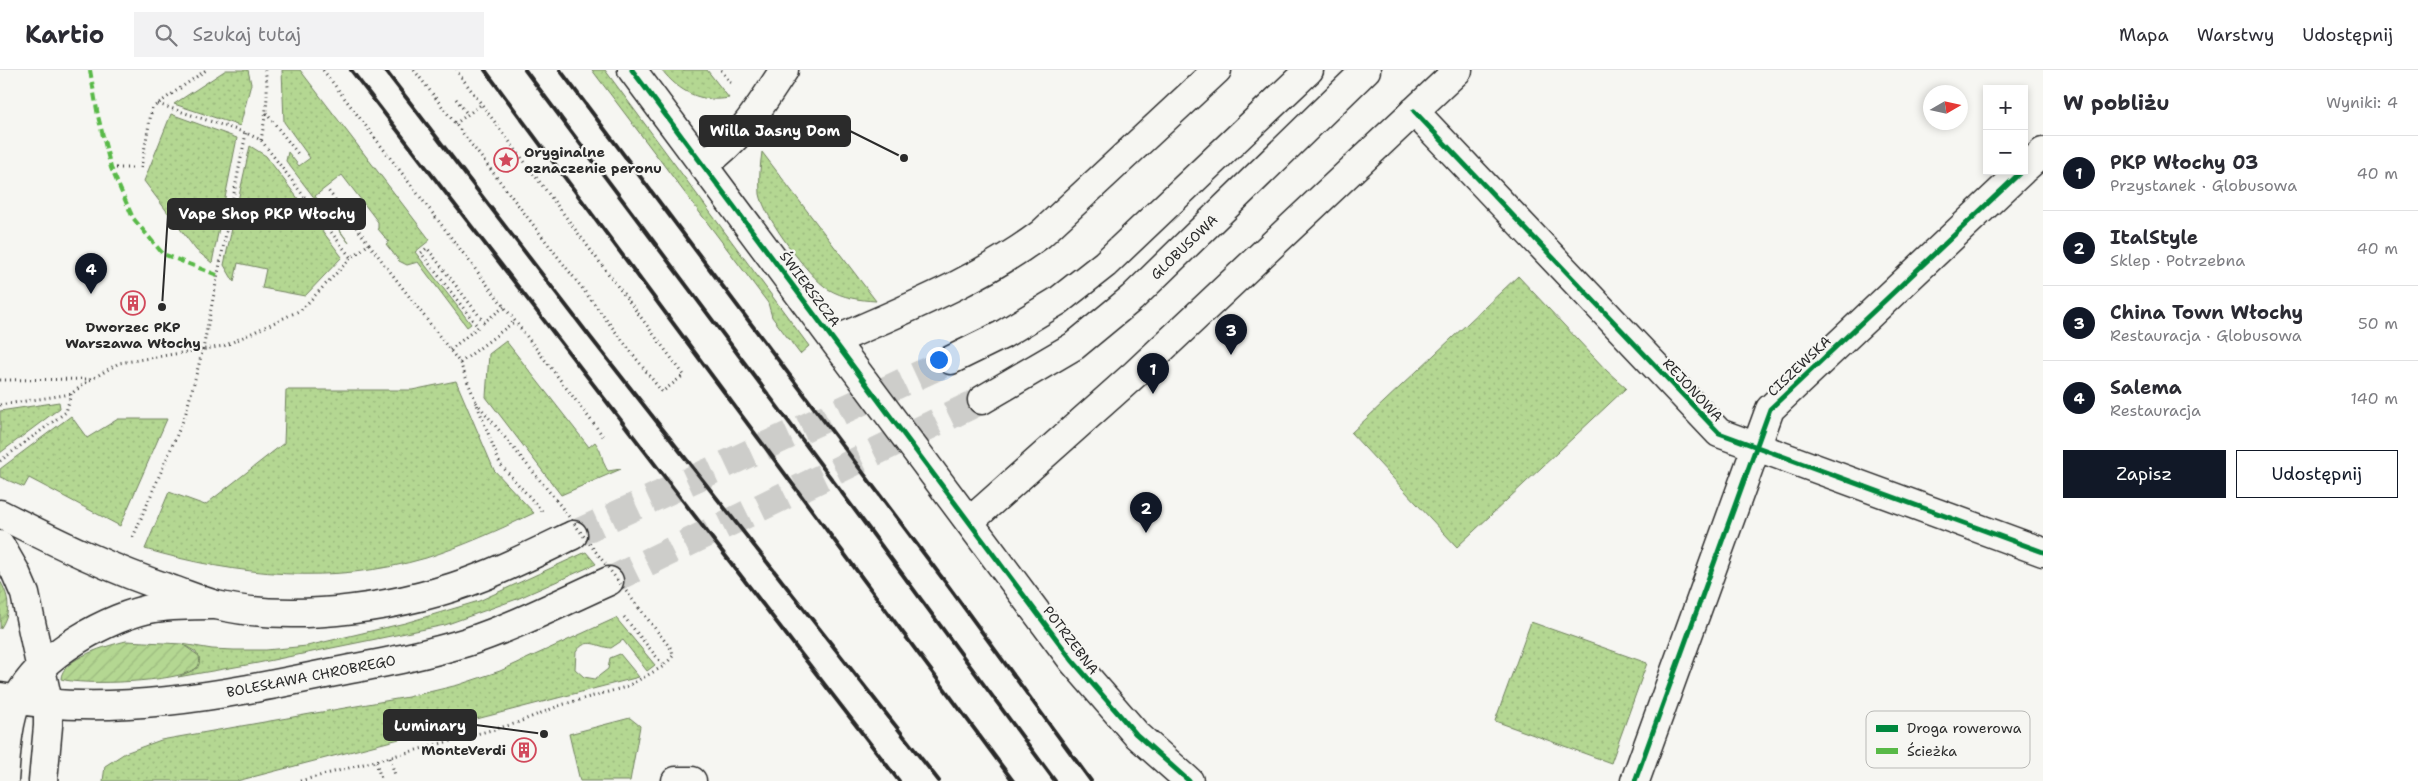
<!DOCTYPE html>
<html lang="pl">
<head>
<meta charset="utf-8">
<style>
  body { margin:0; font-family:"Shantell Sans",sans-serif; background:#f2f2f3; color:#2b2b33 }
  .controls { position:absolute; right:15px; top:15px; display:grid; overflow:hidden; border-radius:0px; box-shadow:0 2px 8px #0003 }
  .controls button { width:45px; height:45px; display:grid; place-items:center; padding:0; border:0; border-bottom:1px solid #e1e1e2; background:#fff; color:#2b2b33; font:25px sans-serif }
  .compass { position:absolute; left:1923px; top:15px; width:45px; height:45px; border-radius:50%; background:#fff; box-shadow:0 2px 8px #0003; rotate:81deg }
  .you { position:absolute; left:938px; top:289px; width:18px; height:18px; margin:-12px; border:4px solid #fff; border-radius:50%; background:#1a73e8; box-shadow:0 0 0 8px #1a73e833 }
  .badge { display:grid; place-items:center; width:32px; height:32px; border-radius:50%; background:#111827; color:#fff; font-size:16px; font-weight:700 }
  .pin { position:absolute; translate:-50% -41px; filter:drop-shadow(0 1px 2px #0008) }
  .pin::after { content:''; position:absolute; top:26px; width:18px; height:15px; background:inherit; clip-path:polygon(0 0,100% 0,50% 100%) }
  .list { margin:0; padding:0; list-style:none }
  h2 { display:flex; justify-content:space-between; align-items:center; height:65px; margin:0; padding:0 20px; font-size:21px }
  h2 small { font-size:16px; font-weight:400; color:#7c7c81 }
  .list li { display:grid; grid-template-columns:32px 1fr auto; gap:15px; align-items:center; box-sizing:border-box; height:75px; padding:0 20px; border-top:1px solid #e1e1e2 }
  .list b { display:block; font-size:19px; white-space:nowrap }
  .list p { margin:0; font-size:16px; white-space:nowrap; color:#7c7c81 }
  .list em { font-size:16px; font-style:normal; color:#7c7c81 }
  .actions { display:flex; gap:10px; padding:15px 20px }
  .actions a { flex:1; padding:11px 0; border:1px solid #111827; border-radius:0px; text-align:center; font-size:18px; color:#111827 }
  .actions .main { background:#111827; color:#fff }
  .icon { flex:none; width:28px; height:28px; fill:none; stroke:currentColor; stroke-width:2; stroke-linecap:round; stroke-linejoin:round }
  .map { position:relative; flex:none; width:2043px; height:711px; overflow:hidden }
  header { display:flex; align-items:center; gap:30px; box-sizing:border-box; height:70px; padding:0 25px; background:#fff; border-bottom:1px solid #e1e1e2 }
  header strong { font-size:24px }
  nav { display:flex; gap:28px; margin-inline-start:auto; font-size:18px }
  .search { width:350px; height:45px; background:#f2f2f3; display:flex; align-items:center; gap:12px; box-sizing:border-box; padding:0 18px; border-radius:0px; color:#7c7c81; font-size:19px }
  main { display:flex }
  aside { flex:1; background:#fff }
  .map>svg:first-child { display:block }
  .grass { fill:url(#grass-dots); stroke:#70815e }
  .garden { fill:url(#garden-furrows); stroke:#70815e }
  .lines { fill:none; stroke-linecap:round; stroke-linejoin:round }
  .major-tunnel { stroke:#cdcdca; stroke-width:28; stroke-dasharray:28 14; stroke-linecap:butt }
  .minor-casing { stroke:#2b2b2b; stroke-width:31 }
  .major-casing { stroke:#2b2b2b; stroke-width:31 }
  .path { stroke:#2b2b2b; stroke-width:3; stroke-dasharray:1 4; stroke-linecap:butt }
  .minor { stroke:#f6f6f2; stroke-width:28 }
  .major { stroke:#f6f6f2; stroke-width:28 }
  .rail { stroke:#2b2b2b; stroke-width:4 }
  .path-bridge { stroke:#2b2b2b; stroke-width:3; stroke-dasharray:1 4; stroke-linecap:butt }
  .quiet { stroke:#58b947; stroke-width:4; stroke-dasharray:8 4; stroke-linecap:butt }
  .cycleway-casing { stroke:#f6f6f2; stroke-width:8 }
  .cycleway { stroke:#00873e; stroke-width:5 }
  .labels { text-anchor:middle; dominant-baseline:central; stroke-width:4.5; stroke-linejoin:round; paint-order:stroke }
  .poi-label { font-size:14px; font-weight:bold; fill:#2b2b2b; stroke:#f6f6f2; text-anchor:start }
  .street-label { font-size:14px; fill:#2b2b2b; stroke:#f6f6f2 }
  .key { fill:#f6f6f2; stroke:#b9b9b6; stroke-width:1 }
  .key-label { font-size:14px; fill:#2b2b2b }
  .leader { fill:none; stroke:#2b2b2b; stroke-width:2 }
  .callout-dot { fill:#2b2b2b; stroke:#f6f6f2; stroke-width:2 }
  .callout { fill:#2b2b2b; stroke:#2b2b2b; stroke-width:2 }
  .callout-label { font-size:15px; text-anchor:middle; font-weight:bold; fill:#fff }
</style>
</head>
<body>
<header>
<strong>Kartio</strong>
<div class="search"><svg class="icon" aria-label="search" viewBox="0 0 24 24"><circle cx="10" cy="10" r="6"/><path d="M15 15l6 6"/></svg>Szukaj tutaj</div>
<nav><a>Mapa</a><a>Warstwy</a><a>Udostępnij</a></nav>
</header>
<main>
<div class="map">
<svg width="2043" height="711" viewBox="0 0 2043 711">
  <defs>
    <pattern id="grass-dots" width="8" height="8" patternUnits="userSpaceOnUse" patternTransform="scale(1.25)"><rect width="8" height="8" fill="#b4d792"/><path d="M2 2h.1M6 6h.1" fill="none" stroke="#9bb97e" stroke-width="1.8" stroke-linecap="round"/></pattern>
    <pattern id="garden-furrows" width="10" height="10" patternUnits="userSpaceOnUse" patternTransform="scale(1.25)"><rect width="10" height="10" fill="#b4d792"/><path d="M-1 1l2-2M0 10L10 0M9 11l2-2" fill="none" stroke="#9bb97e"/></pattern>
  </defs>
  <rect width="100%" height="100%" fill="#f6f6f2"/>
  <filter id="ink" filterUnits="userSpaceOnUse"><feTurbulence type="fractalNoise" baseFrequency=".02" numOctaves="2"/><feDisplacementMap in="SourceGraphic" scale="10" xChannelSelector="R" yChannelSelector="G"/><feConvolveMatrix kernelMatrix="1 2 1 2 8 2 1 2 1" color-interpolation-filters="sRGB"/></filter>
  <g filter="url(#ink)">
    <!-- grass -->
    <path class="grass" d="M226,0H248L251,14L240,56L174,34Z
      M282,0H300L430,170L415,182L471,254L467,257L418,192L407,195L399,191L386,174L389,172L378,159V152L342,105L315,126L349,173L286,91L288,82L299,96L310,88L284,52Z
      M592,0H605L809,276L800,284L772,247L768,233Z
      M662,0H707L729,28C701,33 679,22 662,0Z
      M171,44L237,68L212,193L196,180L144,111Z
      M250,76L266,86L342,187L305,226L262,218L266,199L238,193L234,212L224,195Z
      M762,82L876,231C859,230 843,228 828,219C808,206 764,147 760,124C759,110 760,95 762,82Z
      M1518,206L1607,301L1626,318L1457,477L1351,363Z
      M506,271L589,377L595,372C603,382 601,391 608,401L621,399L561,425L486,327L489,284Z
      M456,311L494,400L534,443C499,460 463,476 426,488C333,515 237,506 145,479L169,422L205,435L284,373L286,320H412Z
      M59,332L60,338L0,383V341Z
      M71,346L87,368L118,349H167L120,456L29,408L24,417L0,407V399Z
      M586,482L596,494L517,529L445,555L258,593L178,607L197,598L196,582L182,574L212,579L234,580H266L307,576L405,553L479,531Z
      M616,548L655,595L647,601L623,570L611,578C597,577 587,566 576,582L575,599L584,607L595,609L608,599L610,588L620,584L639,607L237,711H103L105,696L125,683L161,670L408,627L458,615L500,601Z
      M1531,552L1647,593L1611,693L1495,651Z
      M630,648L640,656L630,711H580L569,664Z"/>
    <!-- garden -->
    <path class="garden" d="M0,511C10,527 11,543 0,559Z
      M126,571L182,574L199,586C200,591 200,596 195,599C178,612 82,616 61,609C61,588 110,575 126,571Z"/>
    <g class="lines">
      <!-- major-tunnel -->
      <path class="major-tunnel" d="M573,465L951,290
        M609,511L982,330"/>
      <!-- minor casing -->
      <g class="minor-casing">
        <path id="minor" d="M632,0L1072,590L1136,664L1189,711
          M1414,41L1719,363L2043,482
          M703,96C743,66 757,41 784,0
          M2024,99L2043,82
          M834,271C905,239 978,211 1041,164L1217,0
          M969,452L1135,304L1458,0
          M0,475L15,501L25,524L48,632V656L43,711
          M4,711C6,685 7,653 18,628C38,586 110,545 155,538C174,535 193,535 212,535
          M676,711H692
          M1635,711L1770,339L2022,101"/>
      </g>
      <!-- major casing -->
      <g class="major-casing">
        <path id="major" d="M951,290L1002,265L1058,231L1105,194L1309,0
          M982,330L1074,276L1132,228L1366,0
          M0,444C57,473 112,500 173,520C187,525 202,531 216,535C298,554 407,537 484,506C514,494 544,479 573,465
          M0,627C109,648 223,625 330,603C376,594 422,586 467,572C516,556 562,532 609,511"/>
      </g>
      <!-- path -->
      <path class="path" d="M323,0L603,366
        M414,0L662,322L684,305L456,0
        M721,0L732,15
        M456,29L468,45
        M158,34L246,63L261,70L351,188
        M266,43L299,85
        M455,54L482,34
        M261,70C265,48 270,23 265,0
        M111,98H141L152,38L206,0
        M369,174L460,293L476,332
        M450,280L478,257L421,183L427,178L484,252L504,237
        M460,293L515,251
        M0,310L92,309L119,293L224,276L301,240L351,188L369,174L327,119
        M0,335L71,324L91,309
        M0,391L66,342L71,324
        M542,441L500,394L476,332L556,430
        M133,467L185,346L203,279L246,63
        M624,547L664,596
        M390,688L395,705
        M376,692L381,709
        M300,711L514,654L561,635L626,617L664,596L673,586L672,580L639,538"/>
      <!-- minor -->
      <use href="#minor" class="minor"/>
      <!-- major -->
      <use href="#major" class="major"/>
      <!-- rail -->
      <path class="rail" d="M351,0L899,711
        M385,0L591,268L939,711
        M485,0L1013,711
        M525,0L869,459L1055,711
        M560,0L949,517L1091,711"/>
      <!-- path-bridge -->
      <path class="path-bridge" d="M556,430L639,538"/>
      <!-- quiet -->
      <path class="quiet" d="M90,0L98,46L111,98L133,148L163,184L217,205"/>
      <!-- cycleway casing -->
      <g class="cycleway-casing">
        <path id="cycleway" d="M632,0L1072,590L1136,664L1189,711
          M1414,41L1719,363L2043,482
          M1635,711L1770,339L2022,101"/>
      </g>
      <!-- cycleway -->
      <use href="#cycleway" class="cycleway"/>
    </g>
  </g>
  <!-- icons -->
  <defs>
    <g id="sight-ring" transform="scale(1.25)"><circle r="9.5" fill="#f6f6f2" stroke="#d1495b" stroke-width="1.5"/><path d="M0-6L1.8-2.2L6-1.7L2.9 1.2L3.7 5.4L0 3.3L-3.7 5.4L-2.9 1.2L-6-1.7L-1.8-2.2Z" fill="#d1495b"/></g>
    <g id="building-ring" transform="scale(1.25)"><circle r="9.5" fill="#f6f6f2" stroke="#d1495b" stroke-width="1.5"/><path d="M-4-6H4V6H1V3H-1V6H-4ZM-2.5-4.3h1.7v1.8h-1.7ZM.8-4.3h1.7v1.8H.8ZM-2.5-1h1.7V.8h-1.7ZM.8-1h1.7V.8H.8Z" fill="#d1495b"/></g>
  </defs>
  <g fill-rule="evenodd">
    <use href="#sight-ring" x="506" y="90"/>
    <use href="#building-ring" x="133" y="233"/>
    <use href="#building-ring" x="524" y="680"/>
  </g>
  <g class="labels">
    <!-- poi labels -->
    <g class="poi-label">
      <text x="524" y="82">Oryginalne<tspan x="524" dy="16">oznaczenie peronu</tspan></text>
      <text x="133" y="257" text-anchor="middle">Dworzec PKP<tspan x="133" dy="16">Warszawa Włochy</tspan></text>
      <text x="506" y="680" text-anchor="end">MonteVerdi</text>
    </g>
    <!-- street labels -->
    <g class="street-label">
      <text transform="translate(1184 177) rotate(-44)">GLOBUSOWA</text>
      <text transform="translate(810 219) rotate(53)">ŚWIERSZCZA</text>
      <text transform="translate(1799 296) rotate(-43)">CISZEWSKA</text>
      <text transform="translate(1693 320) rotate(47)">REJONOWA</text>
      <text transform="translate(1071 570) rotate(53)">POTRZEBNA</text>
      <text transform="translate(311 606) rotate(-11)">BOLESŁAWA CHROBREGO</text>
    </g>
  </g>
  <!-- legend -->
  <rect x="1866" y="641" width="164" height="57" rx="8" class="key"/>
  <rect x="1876" y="655" width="22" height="7" fill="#00873e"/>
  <rect x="1876" y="678" width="22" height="6" fill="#58b947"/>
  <g class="key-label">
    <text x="1907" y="663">Droga rowerowa</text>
    <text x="1907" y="686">Ścieżka</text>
  </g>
  <!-- callouts -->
  <path class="leader" d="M904 88L850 61M162 237L168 144M544 664L476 655"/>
  <g class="callout-dot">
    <circle cx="904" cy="88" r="5"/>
    <circle cx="162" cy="237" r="5"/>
    <circle cx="544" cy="664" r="5"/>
  </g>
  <g class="callout">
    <rect x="700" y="46" width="150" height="30" rx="5"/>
    <rect x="168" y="129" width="197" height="30" rx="5"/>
    <rect x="384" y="640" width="92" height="30" rx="5"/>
  </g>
  <g class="callout-label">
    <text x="775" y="66">Willa Jasny Dom</text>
    <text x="267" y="149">Vape Shop PKP Włochy</text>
    <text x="430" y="661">Luminary</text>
  </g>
</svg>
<div class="controls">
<button>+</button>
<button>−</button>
</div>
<svg class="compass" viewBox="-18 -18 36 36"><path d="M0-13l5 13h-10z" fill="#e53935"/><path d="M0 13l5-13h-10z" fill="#7c7c81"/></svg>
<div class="you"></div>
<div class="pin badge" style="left:1153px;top:324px">1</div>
<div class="pin badge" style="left:1146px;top:463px">2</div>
<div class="pin badge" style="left:1231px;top:285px">3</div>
<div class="pin badge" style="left:91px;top:224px">4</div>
</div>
<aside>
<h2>W pobliżu<small>Wyniki: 4</small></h2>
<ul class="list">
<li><span class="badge">1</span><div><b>PKP Włochy 03</b><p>Przystanek · Globusowa</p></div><em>40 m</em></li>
<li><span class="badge">2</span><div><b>ItalStyle</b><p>Sklep · Potrzebna</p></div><em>40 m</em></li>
<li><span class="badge">3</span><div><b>China Town Włochy</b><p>Restauracja · Globusowa</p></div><em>50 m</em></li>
<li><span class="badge">4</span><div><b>Salema</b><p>Restauracja</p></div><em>140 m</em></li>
</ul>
<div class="actions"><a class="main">Zapisz</a><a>Udostępnij</a></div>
</aside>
</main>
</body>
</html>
